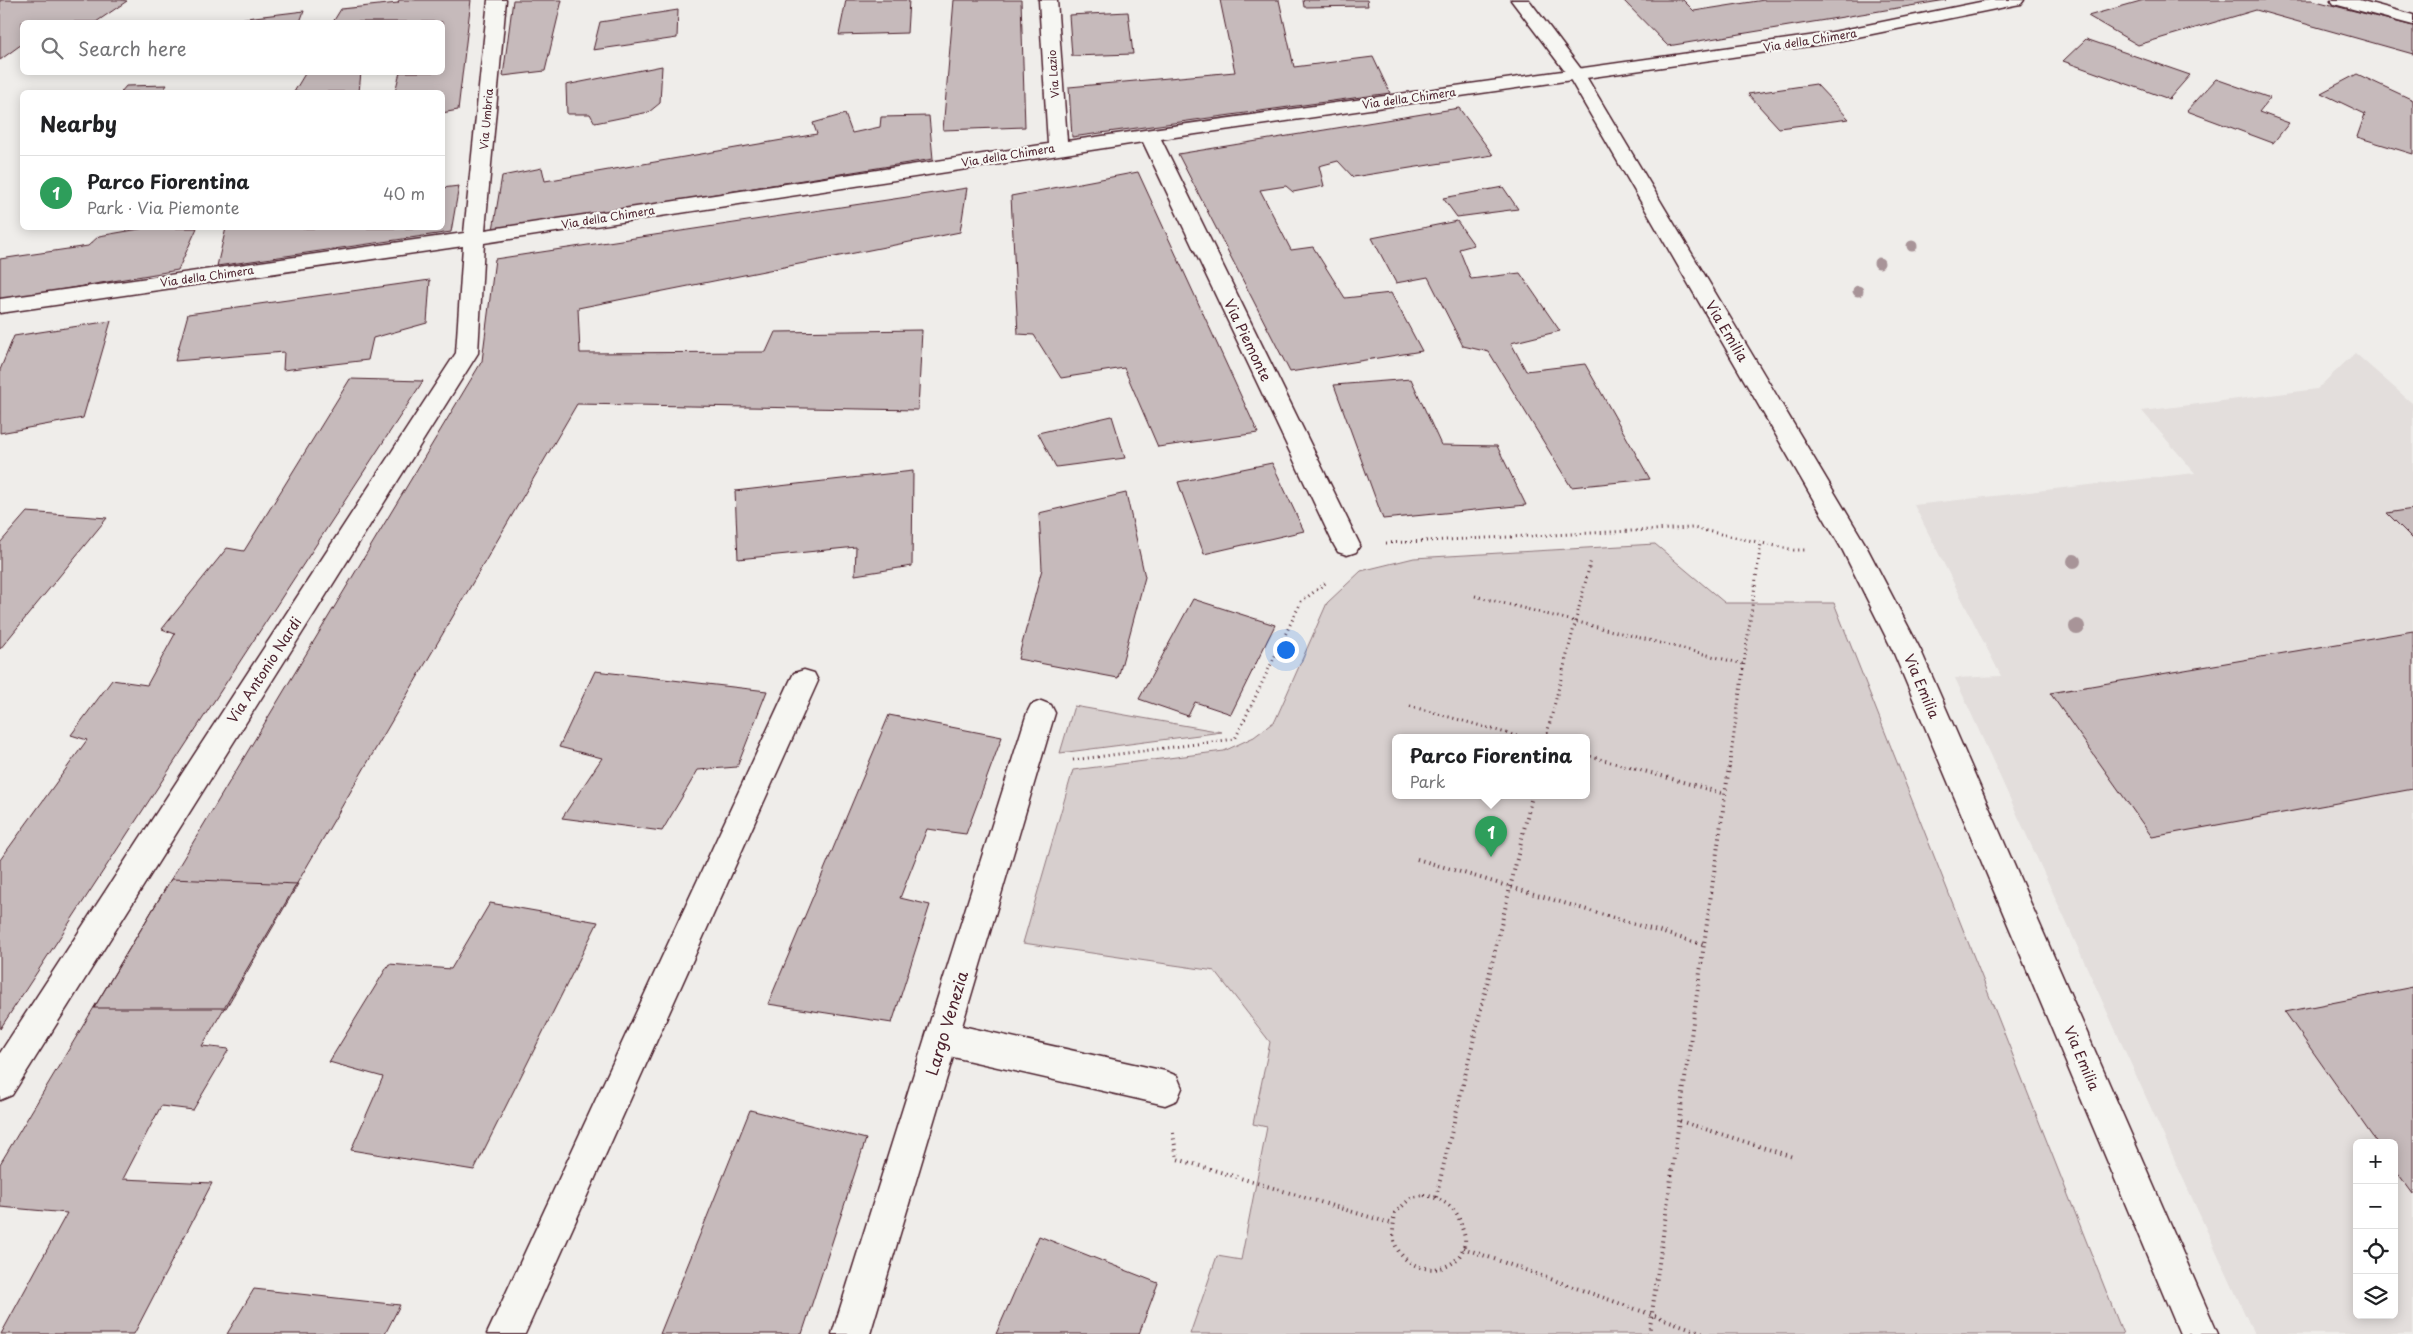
<!DOCTYPE html>
<html lang="en">
<head>
<meta charset="utf-8">
<style>
  body { margin:0; font-family:"Playpen Sans",sans-serif; background:#f2f2f2; color:#202124 }
  .controls { position:absolute; right:15px; bottom:15px; display:grid; overflow:hidden; border-radius:8px; box-shadow:0 2px 12px #0003 }
  .controls button { width:45px; height:45px; display:grid; place-items:center; padding:0; border:0; border-bottom:1px solid #e0e0e0; background:#fff; color:#202124; font:25px sans-serif }
  .you { position:absolute; left:1285px; top:649px; width:18px; height:18px; margin:-12px; border:4px solid #fff; border-radius:50%; background:#1a73e8; box-shadow:0 0 0 8px #1a73e833 }
  .badge { display:grid; place-items:center; width:32px; height:32px; border-radius:50%; background:#0f766e; color:#fff; font-size:16px; font-weight:700 }
  .pin { position:absolute; translate:-50% -41px; filter:drop-shadow(0 1px 2px #0008) }
  .pin::after { content:''; position:absolute; top:26px; width:18px; height:15px; background:inherit; clip-path:polygon(0 0,100% 0,50% 100%) }
  .popup { position:absolute; left:1392px; top:734px; width:198px; height:65px; box-sizing:border-box; display:grid; place-content:center; border-radius:8px; background:#fff; filter:drop-shadow(0 1px 4px #0005); font-size:16px; white-space:nowrap; color:#757577 }
  .popup b { font-size:19px; color:#202124 }
  .popup::after { content:''; position:absolute; left:50%; top:100%; margin-left:-10px; border:10px solid transparent; border-top-color:#fff }
  .list { margin:0; padding:0; list-style:none }
  h2 { display:flex; justify-content:space-between; align-items:center; height:65px; margin:0; padding:0 20px; font-size:21px }
  h2 small { font-size:16px; font-weight:400; color:#757577 }
  .list li { display:grid; grid-template-columns:32px 1fr auto; gap:15px; align-items:center; box-sizing:border-box; height:75px; padding:0 20px; border-top:1px solid #e0e0e0 }
  .list b { display:block; font-size:19px; white-space:nowrap }
  .list p { margin:0; font-size:16px; white-space:nowrap; color:#757577 }
  .list em { font-size:16px; font-style:normal; color:#757577 }
  .icon { flex:none; width:28px; height:28px; fill:none; stroke:currentColor; stroke-width:2; stroke-linecap:round; stroke-linejoin:round }
  .map { position:relative; flex:none; width:2413px; height:1334px; overflow:hidden }
  .search { position:absolute; background:#fff; box-shadow:0 2px 12px #0003; left:20px; top:20px; width:425px; height:55px; display:flex; align-items:center; gap:12px; box-sizing:border-box; padding:0 18px; border-radius:8px; color:#757577; font-size:19px }
  .panel { position:absolute; background:#fff; box-shadow:0 2px 12px #0003; left:20px; top:90px; width:425px; height:140px; border-radius:8px }
  .map>svg:first-child { display:block }
  .built { fill:#e3dedc; fill-rule:evenodd }
  .green { fill:#d7cfce; stroke:#90777c; fill-rule:evenodd }
  .building { fill:#c6babb; stroke:#4a1f2b }
  .lines { fill:none; stroke-linecap:round; stroke-linejoin:round }
  .minor-casing { stroke:#4a1f2b; stroke-width:3 }
  .major-casing { stroke:#4a1f2b; stroke-width:3 }
  .path-far1 { stroke:#4a1f2b; stroke-width:3; stroke-dasharray:1 4; stroke-linecap:butt }
  .path { stroke:#4a1f2b; stroke-width:4; stroke-dasharray:1 4.5; stroke-linecap:butt }
  .minor { fill:#f6f6f2; fill-rule:evenodd }
  .major { fill:#f6f6f2; fill-rule:evenodd }
  .tree { fill:#a89498 }
  .labels { text-anchor:middle; dominant-baseline:central; stroke-width:4.5; stroke-linejoin:round; paint-order:stroke }
  .far-street-label { font-size:11px; fill:#4a1f2b; stroke:#f6f6f2 }
  .street-label { font-size:14px; fill:#4a1f2b; stroke:#f6f6f2 }
  .near-street-label { font-size:16px; fill:#4a1f2b; stroke:#f6f6f2 }
</style>
</head>
<body>
<div class="map">
<svg width="2413" height="1334" viewBox="0 0 2413 1334">
  <rect width="100%" height="100%" fill="#efedea"/>
  <filter id="ink" filterUnits="userSpaceOnUse"><feTurbulence type="fractalNoise" baseFrequency=".02" numOctaves="2"/><feDisplacementMap in="SourceGraphic" scale="10" xChannelSelector="R" yChannelSelector="G"/><feConvolveMatrix kernelMatrix="1 2 1 2 8 2 1 2 1" color-interpolation-filters="sRGB"/></filter>
  <g filter="url(#ink)">
    <!-- built -->
    <path class="built" d="M2355,353L2413,404V1334H2254L1955,678L2001,676L1914,505L2195,473L2142,411L2317,389ZM2357,1143H2394V1315H2357Z"/>
    <!-- green -->
    <path class="green" d="M1655,544L1725,603H1834L2123,1334H1190L1217,1256L1241,1260L1267,1127L1253,1124L1270,1042L1215,971L1023,943L1073,770L1224,751L1254,737L1275,721L1327,603L1361,571L1414,558ZM1396,738H1586V796H1396Z
      M1074,706L1222,732L1060,753Z"/>
    <!-- building -->
    <path class="building" d="M0,0H121L127,1L96,22H22V44L0,60Z
      M399,0H471L458,110L442,113V92H395L400,72H442V22H333L341,9L398,3Z
      M513,0H562L545,71L503,76Z
      M846,0H909L907,33L839,35Z
      M954,0H1021L1025,127L943,130Z
      M1220,0H1279L1294,67L1373,57L1390,93L1072,137L1069,87L1235,72Z
      M1303,0H1367L1368,6L1304,7Z
      M1623,0H1683L1694,11L1764,0H1946L1668,46Z
      M2144,0H2312L2413,26V54L2256,10L2138,45L2088,16Z
      M678,10L677,38L593,50L600,22Z
      M304,11L300,22H214Z
      M1128,12L1133,54L1072,56L1069,15Z
      M2086,39L2190,75L2169,99L2063,61Z
      M662,66L660,103L649,112L595,123L590,114H567L566,85Z
      M306,72H361L359,92H294Z
      M2357,74L2413,100V154L2357,137L2365,114L2321,93Z
      M2216,79L2270,98L2259,112L2289,123L2273,143L2187,111Z
      M1816,84L1849,119L1779,128L1748,94Z
      M167,85L162,92H121L126,86Z
      M1459,108L1493,155L1353,177L1338,161L1319,166L1324,186L1293,192L1286,186L1260,190L1291,250L1313,247L1345,298L1391,293L1422,351L1290,372L1178,154Z
      M845,114L852,133L880,127L881,117L929,116L933,159L493,230L502,176L542,168L545,181L817,134L813,123Z
      M1138,172L1258,433L1158,447L1124,368L1061,378L1034,335L1018,334L1011,196Z
      M459,186L451,232L217,266L226,228H442V188Z
      M1503,187L1518,209L1457,217L1443,198Z
      M967,188L960,232L578,308L580,353L766,352L775,332L922,330L918,410L577,404L202,1046L229,1049L193,1110L161,1106L123,1179L212,1183L134,1334H1L67,1213L0,1207V1164L482,361L495,259Z
      M1457,221L1474,245L1459,249L1471,279L1520,273L1560,331L1511,343L1526,371L1585,364L1650,479L1571,487L1489,352L1463,346L1428,277L1396,283L1372,238Z
      M145,228H197L178,270L0,300V259L88,246L99,236Z
      M430,280L427,323L373,338L368,360L283,370L284,352L175,361L188,314Z
      M111,321L83,418L0,433V370L14,336Z
      M350,379L423,381L0,1029V860L87,740L71,735L112,680L147,685L175,634L162,629L227,548L244,551Z
      M1411,379L1441,445L1497,446L1526,505L1383,519L1334,385Z
      M1112,416L1125,458L1056,467L1038,433Z
      M1272,463L1304,531L1204,554L1178,482Z
      M913,471L912,566L855,575L856,547L738,559L735,491Z
      M1126,493L1145,577L1118,678L1018,659L1042,569L1039,513Z
      M2413,509V539L2387,513Z
      M27,512L107,518L0,649V543Z
      M1193,599L1275,625L1231,714L1195,702L1188,716L1139,699Z
      M2413,631V789L2152,837L2050,693Z
      M595,671L767,691L737,767L698,770L662,831L562,818L602,758L559,747Z
      M889,715L1002,737L966,834L927,829L900,898L930,905L892,1023L768,1004Z
      M171,879L298,884L226,1008H94Z
      M490,903L598,922L474,1170L351,1150L383,1077L329,1062L389,964L451,969Z
      M2413,987V1194L2394,1168V1143H2377L2285,1012Z
      M750,1110L866,1139L802,1334H660Z
      M1039,1236L1158,1283L1139,1334H996Z
      M254,1289L400,1305L385,1334H227Z"/>
    <g class="lines">
      <!-- minor casing -->
      <g class="minor-casing">
        <path id="minor" d="M488,0H506L485,230L1048,144L1039,0H1057L1067,141L1823,34L1990,0H2024L2021,4L2015,5L1823,44L1161,139L1360,545L1356,552L1347,555L1338,552L1334,545L1143,142L484,243L478,353L12,1095L0,1100V1053L456,353L463,246L0,313V299L464,233Z
          M2331,0H2359L2413,15V25L2334,4Z
          M804,670L814,673L818,681L525,1334H487L790,681L794,673Z
          M1041,701L1051,705L1055,713L962,1026L1165,1071L1177,1076L1182,1088L1177,1100L1165,1105L953,1057L870,1334H832L1027,713L1031,705Z"/>
      </g>
      <!-- major casing -->
      <g class="major-casing">
        <path id="major" d="M1511,0H1529L1584,73L1864,542L1921,651L2218,1334H2180L1893,651L1843,551L1567,74Z"/>
      </g>
      <!-- path-far1 -->
      <path class="path-far1" d="M1386,543L1693,528L1794,550H1807
        M1475,596L1743,664
        M1410,706L1524,738
        M1546,738L1591,560
        M1586,755L1635,769
        M1073,760L1235,739L1301,602L1328,581
        M1729,769L1761,543"/>
      <!-- path -->
      <path class="path" d="M1630,767L1725,794
        M1417,859L1704,945
        M1680,1121L1793,1157
        M1173,1133L1177,1159L1393,1224
        M1424,1195C1441,1198 1456,1206 1461,1224C1462,1229 1466,1237 1465,1242C1458,1281 1402,1275 1394,1240C1392,1232 1394,1221 1395,1213L1412,1197Z
        M1436,1197L1532,796
        M1463,1248L1706,1334
        M1649,1334L1729,767"/>
      <!-- minor -->
      <use href="#minor" class="minor"/>
      <!-- major -->
      <use href="#major" class="major"/>
    </g>
    <!-- trees -->
    <g class="tree">
      <circle cx="1912" cy="246" r="5.5"/>
      <circle cx="1879" cy="263" r="5.5"/>
      <circle cx="1858" cy="291" r="5.5"/>
      <circle cx="2074" cy="561" r="7"/>
      <circle cx="2077" cy="627" r="8"/>
    </g>
  </g>
  <g class="labels">
    <!-- far-street labels -->
    <g class="far-street-label">
      <text transform="translate(1810 40) rotate(-9)">Via della Chimera</text>
      <text transform="translate(1053 74) rotate(-94)">Via Lazio</text>
      <text transform="translate(1409 98) rotate(-8)">Via della Chimera</text>
      <text transform="translate(486 119) rotate(-85)">Via Umbria</text>
      <text transform="translate(1008 155) rotate(-9)">Via della Chimera</text>
      <text transform="translate(608 217) rotate(-9)">Via della Chimera</text>
      <text transform="translate(207 276) rotate(-8)">Via della Chimera</text>
    </g>
    <!-- street labels -->
    <g class="street-label">
      <text transform="translate(1727 331) rotate(59)">Via Emilia</text>
      <text transform="translate(1248 340) rotate(64)">Via Piemonte</text>
      <text transform="translate(264 670) rotate(-57)">Via Antonio Nardi</text>
      <text transform="translate(1922 686) rotate(67)">Via Emilia</text>
      <text transform="translate(2082 1058) rotate(67)">Via Emilia</text>
    </g>
    <!-- near-street labels -->
    <g class="near-street-label">
      <text transform="translate(946 1023) rotate(-73)">Largo Venezia</text>
    </g>
  </g>
</svg>
<div class="controls">
<button>+</button>
<button>−</button>
<button><svg class="icon" aria-label="locate" viewBox="0 0 24 24"><circle cx="12" cy="12" r="6"/><path d="M12 2v4M12 18v4M2 12h4M18 12h4"/></svg></button>
<button><svg class="icon" aria-label="layers" viewBox="0 0 24 24"><path d="M12 4l9 5-9 5-9-5zM3 14l9 5 9-5"/></svg></button>
</div>
<div class="you"></div>
<div class="pin badge" style="left:1491px;top:857px;background:#2e9e5b">1</div>
<div class="popup"><b>Parco Fiorentina</b>Park</div>
<div class="search"><svg class="icon" aria-label="search" viewBox="0 0 24 24"><circle cx="10" cy="10" r="6"/><path d="M15 15l6 6"/></svg>Search here</div>
<section class="panel">
<h2>Nearby<small></small></h2>
<ul class="list">
<li><span class="badge" style="background:#2e9e5b">1</span><div><b>Parco Fiorentina</b><p>Park · Via Piemonte</p></div><em>40 m</em></li>
</ul>
</section>
</div>
</body>
</html>
